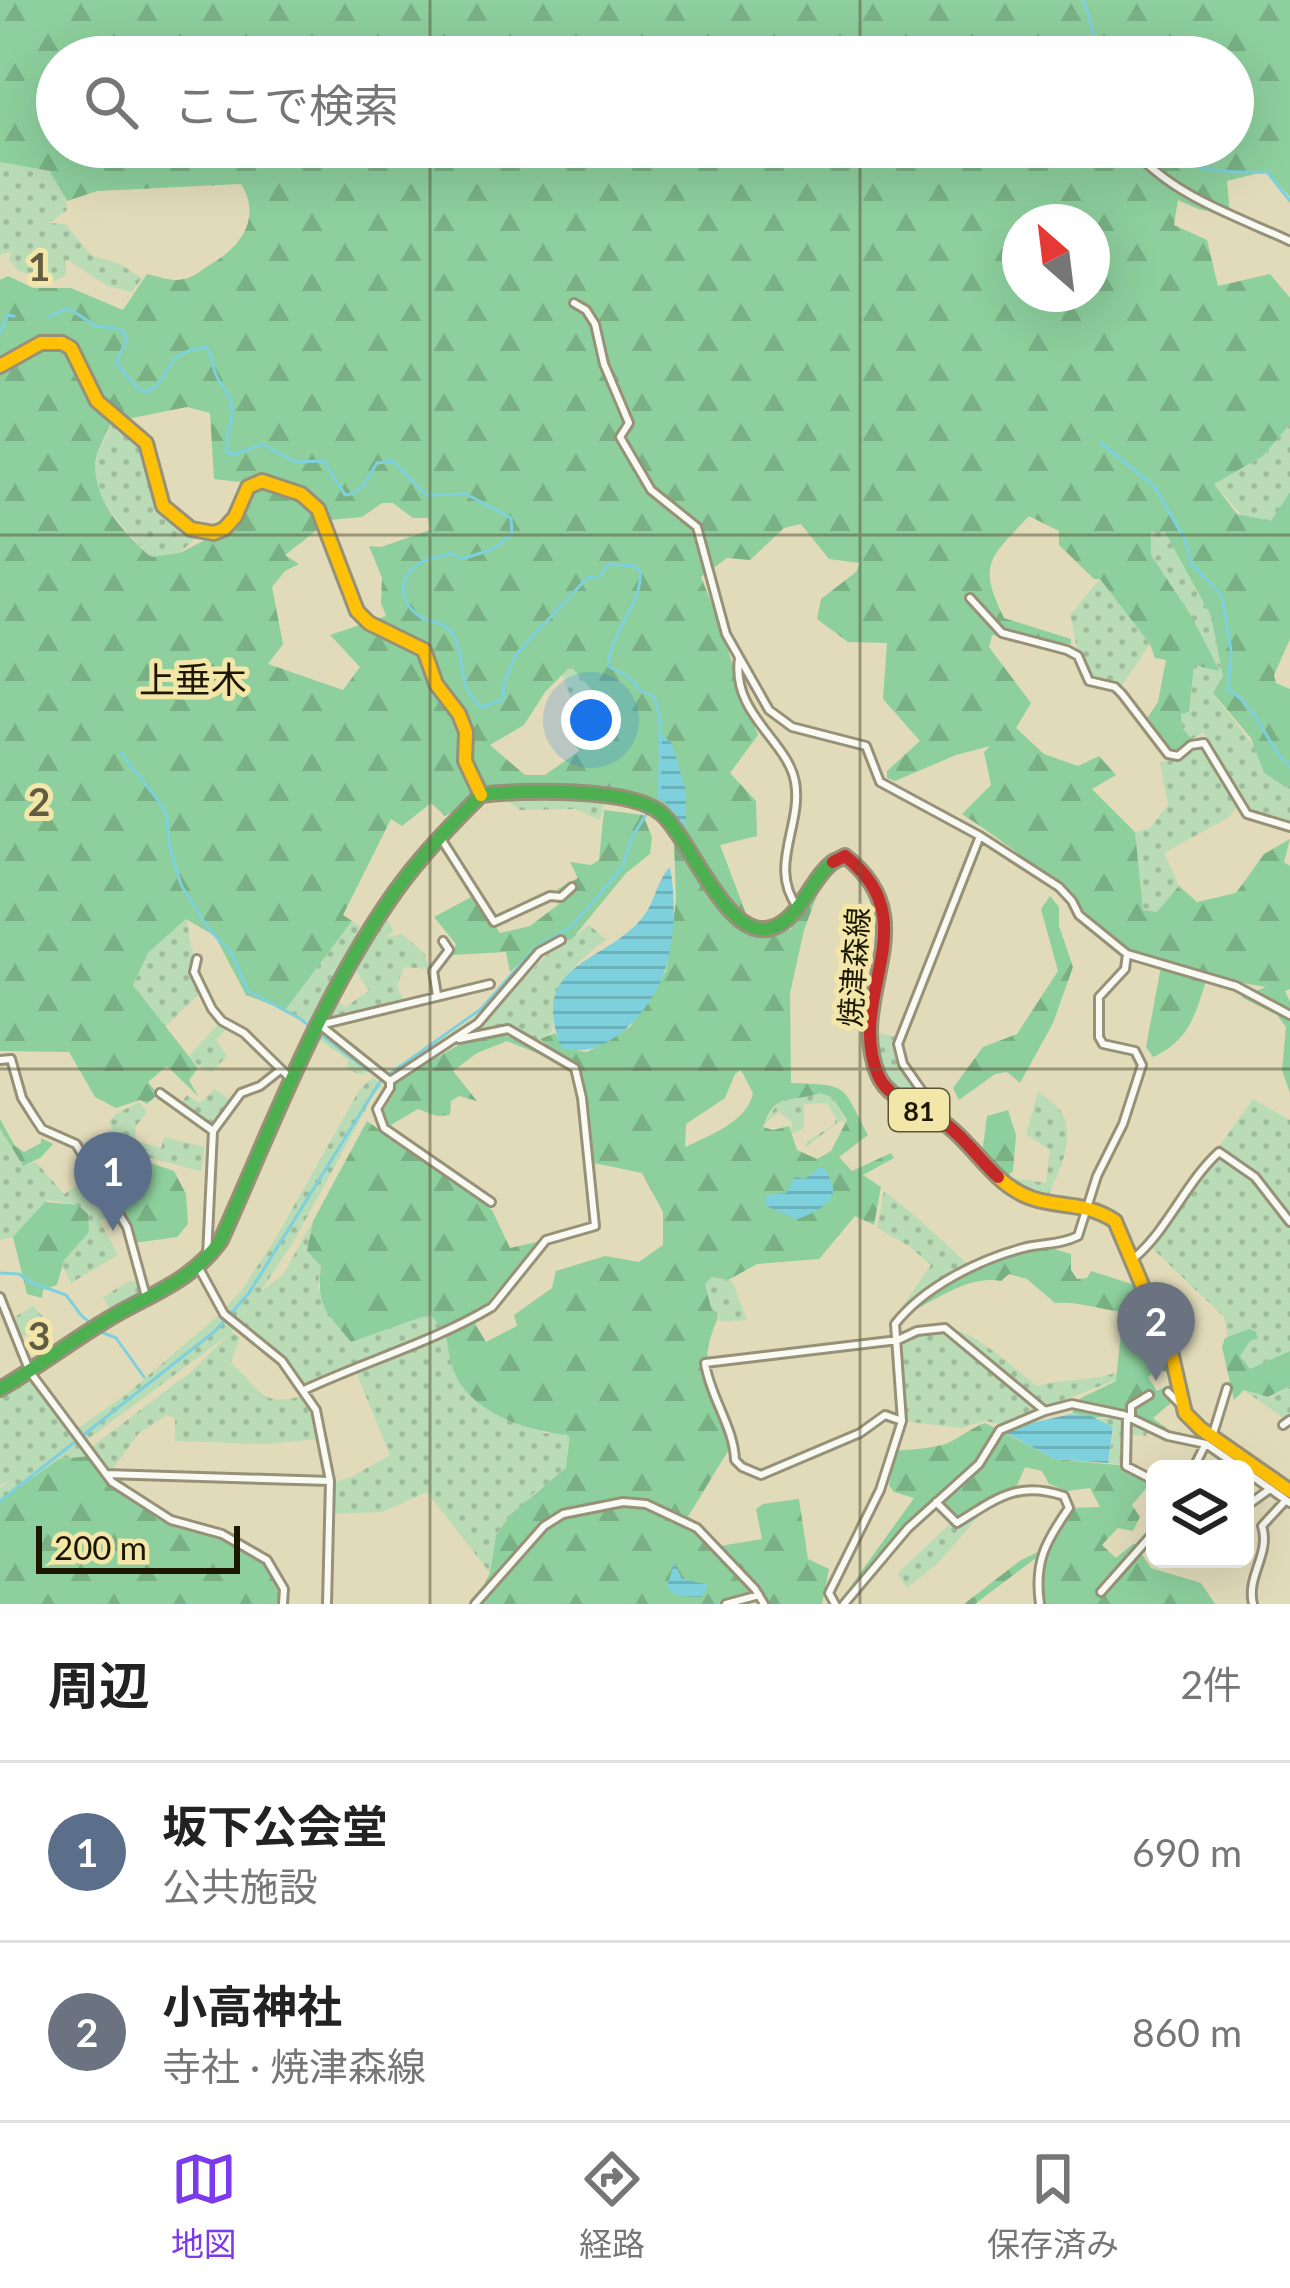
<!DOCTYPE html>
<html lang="ja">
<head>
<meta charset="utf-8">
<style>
  body { margin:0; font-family:Lato,"Noto Sans JP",sans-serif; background:#f6f6f6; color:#222 }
  .controls { position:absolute; right:36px; bottom:36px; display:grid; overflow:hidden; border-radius:18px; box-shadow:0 12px 48px #0002 }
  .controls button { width:108px; height:108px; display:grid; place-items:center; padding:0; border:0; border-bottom:3px solid #e0e0e0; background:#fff; color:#222; font:60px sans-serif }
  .compass { position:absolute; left:1002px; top:204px; width:108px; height:108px; border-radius:50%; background:#fff; box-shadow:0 12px 48px #0002; rotate:332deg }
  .scale { position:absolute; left:36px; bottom:30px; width:204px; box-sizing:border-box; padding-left:12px; border:6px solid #1c1701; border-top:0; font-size:33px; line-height:42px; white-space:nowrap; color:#1c1701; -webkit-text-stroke:9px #f2e6a9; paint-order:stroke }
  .you { position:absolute; left:591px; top:720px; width:42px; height:42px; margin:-30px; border:9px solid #fff; border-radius:50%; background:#1a73e8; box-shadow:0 0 0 18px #1a73e833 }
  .badge { display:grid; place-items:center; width:78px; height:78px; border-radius:50%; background:#7c3aed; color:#fff; font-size:39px; font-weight:700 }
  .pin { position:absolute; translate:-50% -99px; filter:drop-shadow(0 3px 6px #0008) }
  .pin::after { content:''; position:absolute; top:63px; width:42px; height:36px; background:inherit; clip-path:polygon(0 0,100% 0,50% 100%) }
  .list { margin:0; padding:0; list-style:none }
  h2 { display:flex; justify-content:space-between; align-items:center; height:156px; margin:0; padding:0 48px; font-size:51px }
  h2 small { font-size:39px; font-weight:400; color:#767676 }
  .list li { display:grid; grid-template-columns:78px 1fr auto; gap:36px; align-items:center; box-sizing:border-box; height:180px; padding:0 48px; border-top:3px solid #e0e0e0 }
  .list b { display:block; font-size:45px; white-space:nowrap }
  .list p { margin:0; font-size:39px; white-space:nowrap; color:#767676 }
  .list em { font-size:39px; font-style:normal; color:#767676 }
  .icon { flex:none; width:66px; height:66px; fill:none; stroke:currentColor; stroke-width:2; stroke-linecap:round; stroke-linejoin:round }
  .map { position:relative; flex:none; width:1290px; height:1604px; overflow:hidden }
  .search { position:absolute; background:#fff; box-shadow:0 12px 48px #0002; left:36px; right:36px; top:36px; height:132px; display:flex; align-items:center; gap:30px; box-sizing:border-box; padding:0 42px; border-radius:66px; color:#767676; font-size:45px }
  .sheet { height:516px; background:#fff }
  nav { display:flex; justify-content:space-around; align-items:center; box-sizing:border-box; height:168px; border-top:3px solid #e0e0e0; background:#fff; font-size:33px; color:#767676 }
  nav a { display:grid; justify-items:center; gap:6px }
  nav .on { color:#7c3aed }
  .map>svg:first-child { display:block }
  .grass { fill:url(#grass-dots) }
  .forest { fill:url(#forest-firs); fill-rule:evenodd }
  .water { fill:url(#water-rules) }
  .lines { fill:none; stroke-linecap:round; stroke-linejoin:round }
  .stream { stroke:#7dd0dc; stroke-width:3 }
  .street-casing { stroke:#969177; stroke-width:12 }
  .fast-casing { stroke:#969177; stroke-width:18 }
  .slow-casing { stroke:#969177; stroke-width:18 }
  .jam-casing { stroke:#969177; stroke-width:18 }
  .street { stroke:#fafaf5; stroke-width:6 }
  .fast { stroke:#4caf50; stroke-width:12 }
  .slow { stroke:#ffc107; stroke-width:12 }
  .jam { stroke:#c62828; stroke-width:12 }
  .grid { fill:none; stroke:#615c42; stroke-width:3; stroke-opacity:0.55 }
  .labels { text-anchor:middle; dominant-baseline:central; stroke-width:10; stroke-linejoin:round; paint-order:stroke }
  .shield { fill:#f2e6a9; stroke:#5c5533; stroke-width:3 }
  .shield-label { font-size:27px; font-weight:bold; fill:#1c1701 }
  .street-label { font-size:30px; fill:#1c1701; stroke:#f2e6a9 }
  .quarter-label { font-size:36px; fill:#1c1701; stroke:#f2e6a9 }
  .grid-label { font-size:39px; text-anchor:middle; font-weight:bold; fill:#615c42; stroke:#f2e6a9; stroke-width:10; stroke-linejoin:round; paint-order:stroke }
</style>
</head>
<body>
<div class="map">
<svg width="1290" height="1604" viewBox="0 0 1290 1604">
  <defs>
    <pattern id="grass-dots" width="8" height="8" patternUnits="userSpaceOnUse" patternTransform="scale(3)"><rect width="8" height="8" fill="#b9dbb6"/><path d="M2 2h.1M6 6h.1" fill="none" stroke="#9ebb9b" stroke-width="1.8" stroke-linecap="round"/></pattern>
    <pattern id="forest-firs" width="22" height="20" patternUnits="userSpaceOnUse" patternTransform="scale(3)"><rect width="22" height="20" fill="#8dcf9d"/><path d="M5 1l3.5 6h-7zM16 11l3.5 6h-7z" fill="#79b185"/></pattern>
    <pattern id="water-rules" width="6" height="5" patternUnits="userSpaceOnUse" patternTransform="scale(3)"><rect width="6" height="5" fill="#7dd0dc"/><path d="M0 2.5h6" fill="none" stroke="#6bb2bb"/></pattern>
  </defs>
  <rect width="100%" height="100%" fill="#e1dbba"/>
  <!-- grass -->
  <path class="grass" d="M0,162L50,171L64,194L67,210L49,223L65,224L92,256L118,263L142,278L132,292L108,286L66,259V275L50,283L18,270L9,260L12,251L0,255Z
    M113,423L140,446L162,517L194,539L180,553L151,557C130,534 94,503 95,468C95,454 107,436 113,423Z
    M1290,424V569L1214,484L1263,456Z
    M1151,531H1165L1211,616L1223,676L1213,694L1255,747L1264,773L1284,787L1290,785V825L1254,813L1203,732L1192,739L1182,728L1181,713L1189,712L1194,664L1220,669L1151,555Z
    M1100,579L1150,644L1120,688C1072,683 1081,654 1070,615Z
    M571,666C585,686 611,703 618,724L588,735L578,716L600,704L577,714L572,700L580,695L571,698L562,674Z
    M1201,746L1238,805L1229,817L1164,853L1179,886L1157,912L1143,910L1135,832L1150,828L1168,805L1160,762L1181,759Z
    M555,796L604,804L600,820L575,809L520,810L503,798Z
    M384,915L394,931L386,937L402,934L424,953L430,969L404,967L397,986L403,999L329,1019L338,1000L345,1007L369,991L354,967Z
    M187,919L191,948L197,959L193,971L198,995L165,1027L133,985L148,953Z
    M352,921L360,927L313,1025L285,1010Z
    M589,925L606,939C565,973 557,978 552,1032L538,1040L508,1029L474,1032C499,1011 518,984 542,960C556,946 574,939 589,925Z
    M220,1022L227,1028L216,1040L227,1056L212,1072L200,1067L189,1056Z
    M322,1031L372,1068L373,1069L361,1075L347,1069L348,1060L320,1040Z
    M878,1033L896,1037L898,1060L935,1113C891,1091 878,1084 878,1033Z
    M373,1077L383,1086L374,1094L295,1239L261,1291L283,1275L313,1221L307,1251L321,1265L318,1287L351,1341L430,1313L543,1433L570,1434L568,1471L534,1493L496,1534L490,1573L427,1492L382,1512L333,1514L335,1482L351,1477L390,1455L354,1367L307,1385L268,1342L238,1323L231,1333L240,1337L231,1363C260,1388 260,1408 303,1396L319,1439L266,1444L175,1441V1418L167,1415L139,1433L112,1470L98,1462L90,1448L191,1372L228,1335L83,1443L90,1456L59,1459L0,1503V1488L11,1479L0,1485V1396L31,1380L70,1434L129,1392L220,1314L243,1288L274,1241L360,1089Z
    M215,1089L230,1100L212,1127L181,1103L187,1095L200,1103Z
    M1038,1092C1044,1097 1055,1104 1060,1110C1079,1138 1056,1177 1045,1203L1021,1192L1005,1177L1046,1183L1050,1150L1026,1134Z
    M821,1093L832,1097L847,1123L840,1121L804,1148L808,1141L835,1124L836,1118L827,1103L804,1104V1128L790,1135L792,1122L779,1112L763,1125L780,1100Z
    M1253,1099L1290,1120V1351L1250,1369L1228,1339L1224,1317L1149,1245Z
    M139,1102L147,1112L136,1126L135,1140L161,1148L164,1137L205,1147L201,1171L139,1155L135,1141L137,1156L126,1173L105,1183L83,1143L91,1139L104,1157L112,1155L105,1152L100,1135L112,1129L109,1122L116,1114Z
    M0,1127L22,1166L36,1162L64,1194L76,1186L81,1193L95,1183L114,1209L100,1221L118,1255L71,1283L61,1263L89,1232L78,1205L48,1200L13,1237L0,1240Z
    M884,1191C915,1215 943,1240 972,1269L927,1289L888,1327L931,1265L909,1246L877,1228Z
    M712,1277L732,1281L747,1320L722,1322L712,1310L705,1284Z
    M129,1281L137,1282L140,1293L110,1309L103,1297Z
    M33,1306L53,1328L43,1337L36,1329L22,1337L15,1317Z
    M946,1327C979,1334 1011,1366 1037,1386C1064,1378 1091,1382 1117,1372L1116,1380L1001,1424L984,1421L961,1428L902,1421L903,1343L918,1333Z
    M1290,1386V1418L1286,1420L1244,1390L1269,1398Z
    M1126,1417L1149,1429L1146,1436L1127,1434L1125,1465L1108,1463L1114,1428L1096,1419Z
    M985,1509L938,1563L907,1588L897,1574L954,1520Z"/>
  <!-- forest -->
  <path class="forest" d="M0,0H1290V197L1258,161L1267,171L1227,181L1230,216L1198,209L1178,200L1174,225L1207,240L1218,286L1270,274L1290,298V424L1263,456L1214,484L1237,514L1271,521L1290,492V639L1274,675L1276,683L1290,689V785L1285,787L1264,773L1251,738L1213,693L1223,676L1211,616L1165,532H1151V555L1190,614L1220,671L1194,665L1189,712L1181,714L1182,728L1192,739L1179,751L1168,748L1148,717L1158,702L1166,660L1155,658L1150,644L1100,579H1094L1059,545V531L1029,516C990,558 977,563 1004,618L1071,639V644L992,635L989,647L1031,703L1016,728L1044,754L1078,766L1099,756L1116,775L1092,789L1135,832L1143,910L1157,912L1179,886L1197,902L1236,893L1264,854L1290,839L1284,862L1290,866V989L1285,991L1290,1002V1093L1282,1070L1286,1027L1277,1015L1241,997L1266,987L1207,977C1196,1014 1189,1041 1153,1057L1146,1047L1162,961C1110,963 1075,901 1038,869C1015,850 986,830 962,814L991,785L984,752L990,746L956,755L895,781L887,778V771L920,741L883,699L887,643L848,642L817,619L821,599L856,572L860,563L829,559L801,524L784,528L750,560L727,558L701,577C723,629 737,683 758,735L730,773L756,801L757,836L720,845L751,927L773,934L791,929L809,891L827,869L804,930L790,993L791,1083C850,1085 841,1084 868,1135L839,1157L852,1171L891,1153L894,1158L863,1175L881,1187L874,1225L855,1216L819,1259L757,1264L728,1280L712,1277L705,1284L711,1307L718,1318C695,1368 711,1397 734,1443C716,1468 705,1491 688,1516C700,1530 708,1533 720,1546L762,1539L756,1509L763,1504L799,1499L808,1559L829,1569L822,1604H769L760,1588L726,1604H474L490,1573L496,1535L511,1514L566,1468L570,1435C528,1432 464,1411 452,1365C443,1334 454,1342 430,1314L351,1342C327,1312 316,1307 321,1266L307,1251L313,1221L367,1121L492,1210L510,1248L546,1240L493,1295L475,1324L486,1342L517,1326L514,1315L552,1288L556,1271L605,1256L639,1262L663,1245V1212L642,1173L594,1163L587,1149L576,1065L569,1060L574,1068L507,1041L477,1053L453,1071L477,1101L459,1096L451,1101L450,1115L437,1116L418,1109L389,1126L382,1113L395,1092L393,1083L462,1043L499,1035L520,1039L566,1060L540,1039L555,1033L564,1048L587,1052L630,1027L666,971L676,901L674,841L638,798L494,787L445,816L431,803L402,826L391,819L343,915L352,921L285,1010L246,995L215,936L186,919L148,953L133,985L198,1068L189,1080L198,1096L167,1066L148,1082L158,1094L147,1104L140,1100L116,1108L95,1097L69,1052L0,1051V280L8,276L33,288H71L123,310L147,274C156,276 167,280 176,280C191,280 200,271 211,264C241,247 262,217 241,184L97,191L67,201L50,171L0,162ZM57,57H1233V147H57ZM1020,222H1092V294H1020ZM187,407L210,413L214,479L240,482L247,503L237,523L180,553L151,557C125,534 97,505 95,468C94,454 106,435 112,422ZM382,503H393L413,518H428L430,530L381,547L369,546L382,578L381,603L386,616L330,635L360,667L343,690L268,664L283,644L272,587L285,571L299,564L285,555L330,520L362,517ZM571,666C585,686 610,701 617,723L573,741L579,751L545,775H525L490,745L524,725L545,692ZM741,1070L753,1093C748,1121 709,1136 685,1147L686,1124L725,1098L735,1074ZM820,1093L832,1097L847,1120L831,1151L817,1159L797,1150L789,1126L773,1130L763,1127C777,1090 788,1104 820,1093Z
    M604,810L643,815L652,837L650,854L626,873L572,939L534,950L510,972L506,952L452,955L456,944L434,917L473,896L500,933L530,926L559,904L555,895L558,889L578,878L570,862L591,865L599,860Z
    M1050,896L1059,907V926L1073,967L1053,1023L1020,1083L1007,1072L995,1074L959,1100L953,1088L983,1047L1017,1034L1058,971L1041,909Z
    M1008,1110L1016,1135L1013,1171L1007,1176L982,1154L987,1116Z
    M0,1119L15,1146L24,1152L41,1143V1138L53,1144L40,1158L23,1166L0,1128Z
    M136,1158L174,1171L186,1194L188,1224L177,1237L134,1243L104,1186L124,1173Z
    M45,1202L78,1205L88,1214L89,1232L64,1260L57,1285L43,1290L42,1298L27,1294L13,1237Z
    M1047,1247L1071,1254V1270L1077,1279L1087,1278L1091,1271L1138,1286L1174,1375L1158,1369L1148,1377L1157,1391L1175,1382L1179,1396L1153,1418L1171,1432L1126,1414L1093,1418L1072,1413L1081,1398L1116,1381L1121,1332L1128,1312C1102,1311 1082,1301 1055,1303L1027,1279L1009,1274L1001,1281C969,1275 935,1300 908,1314C944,1280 998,1255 1047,1247Z
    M1249,1329L1255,1331L1258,1338L1250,1341L1240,1356L1250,1369L1290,1351V1386L1268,1397L1244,1390L1234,1400L1222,1347L1225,1338Z
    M985,1423L1055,1459L1128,1466L1154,1479L1132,1505L1140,1517L1133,1531L1118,1528L1102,1545L1116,1558L1134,1543L1151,1568L1201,1583L1215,1604H1040V1555L975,1604H964L1021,1560L1044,1549L1069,1508L1100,1507L1090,1488L1067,1491L1049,1484L1042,1471L1025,1467L1014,1492L957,1523L934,1500L884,1550L844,1604H838L914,1498L894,1492L889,1485L895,1451C913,1449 931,1449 948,1443C961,1437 971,1428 985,1423Z
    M90,1456C112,1485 135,1506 168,1522C203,1540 290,1542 277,1604H0V1501L59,1459Z"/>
  <!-- water -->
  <path class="water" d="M658,733L671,742L686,790V828L660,796Z
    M670,867C676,900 675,938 665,970C653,1009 605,1064 561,1047C528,962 605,964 643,917C655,902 657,880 670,867Z
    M819,1167L826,1170C828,1177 833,1182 833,1189C834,1205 809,1215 797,1219L764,1205L767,1195L786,1193L795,1177L805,1179Z
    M1071,1414L1091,1416L1113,1427L1108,1463L1055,1459L1000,1430Z
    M674,1562L682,1579L709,1585L701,1597L677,1596L667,1588Z"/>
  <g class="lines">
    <!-- stream -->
    <path class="stream" d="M1084,0L1100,57
      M1157,147C1188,172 1228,173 1267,172L1290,201
      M48,317L68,308L96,326L120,329L127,338L116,363L138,389L148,392C178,372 157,355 206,347C214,357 211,364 216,375C223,391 232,393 232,412C232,427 223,438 228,453L235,454L263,444L295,462L324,461L345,495C362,494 369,476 377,463L393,461L426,495L466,494L511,518L512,534L493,549L462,559L451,553C442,557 432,557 424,561C395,575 398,605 424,619C433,623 444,622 450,630C467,651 455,687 481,707L503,700L504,682L516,654L587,578L600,576L608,564L634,566L640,571C643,604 610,632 608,666L629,677L641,691L654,697C665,721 658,766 660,796L655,803
      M0,332L8,315L14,316
      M1101,443L1154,486L1184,538L1192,564L1222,596L1231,651L1228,690C1260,707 1264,743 1290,767
      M121,753L161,804L167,816L169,844L181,885L208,928L232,954L248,991L299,1018L369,1071
      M0,1273L19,1274L30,1282L66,1295L81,1315L99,1331L116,1338L144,1377
      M1209,1442L1290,1498
      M0,1501L215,1331L249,1293L381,1080L481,1009L535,948L571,927L622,868L632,837L649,810"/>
    <!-- street casing -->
    <g class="street-casing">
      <path id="street" d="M1131,147C1172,196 1234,215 1290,241
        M574,303L586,310L595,324L604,364L629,423L620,437L651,490L697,527L726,634L769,710L792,727L866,746L880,782L980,836L1059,887L1072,901L1079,915L1127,954L1236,986L1290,1015
        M970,598L1002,633L1067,650L1078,656L1089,681L1115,687L1122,694L1168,754L1178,756L1191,745L1204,743L1247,814L1290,827
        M739,658C731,714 788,741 795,782C803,825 767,867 798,908
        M440,837L494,922L550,896L561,897L572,887
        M197,959L194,972L212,1009L222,1021L244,1033L291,1079
        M437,995L433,971L449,950L443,941
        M320,1025L390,1081V1088L377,1109L384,1128L491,1202
        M320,1025L490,984
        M0,1060L11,1059L22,1098L34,1117L42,1129L76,1144L127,1227L147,1300
        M390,1081L478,1023L539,952L561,940
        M160,1093L213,1131
        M943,1121L903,1064L898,1044L980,836
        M207,1256L213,1131L241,1093L260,1086L279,1071
        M1133,1259C1168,1230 1185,1183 1219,1152L1255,1177L1290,1222
        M200,1270L224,1314L282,1361L316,1410L330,1481L327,1604
        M0,1297L30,1372L112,1482L171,1520L222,1534L267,1560L284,1589L283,1604
        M304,1390C366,1361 433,1342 492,1307L546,1240L595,1226L582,1098L575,1068L508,1029L459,1039
        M1168,1392L1183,1407
        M1127,1416L1126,1466L1155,1481
        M1131,1418V1406L1149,1395
        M902,1421L895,1324C924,1287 978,1260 1023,1248C1042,1243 1060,1245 1078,1236L1097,1176L1123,1124L1142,1065L1135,1051L1103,1044L1099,1037V997L1125,969L1127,954
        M1283,1425L1290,1420
        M1212,1437L1227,1388
        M1193,1469L1205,1445
        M1245,1471L1290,1503
        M106,1474L330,1481
        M936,1502L957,1523C996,1499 1017,1480 1064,1496L1069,1508C1045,1542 1034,1563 1040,1604
        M1245,1507L1270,1489
        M1101,1592L1155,1531
        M475,1604L544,1526L563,1514L623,1502L646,1504L697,1528L755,1589L764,1604
        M726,1604L759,1595
        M835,1604L829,1593L880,1490L902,1421L885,1415L860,1433L761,1475L742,1467L735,1460C734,1427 710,1397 705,1363L898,1340L917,1331L945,1328L1045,1411L1072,1404L1124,1415L1168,1436L1206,1444L1242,1469
        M844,1604L908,1528L979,1464L1000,1430L1045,1411
        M1253,1604C1246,1576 1271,1554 1262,1526L1286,1500"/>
    </g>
    <!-- fast casing -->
    <g class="fast-casing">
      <path id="fast" d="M0,1389C36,1368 69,1343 105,1321C147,1295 191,1283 221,1240C274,1122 320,998 395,892C420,857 450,826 481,795C520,790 633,787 662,814C691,840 727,941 771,928C799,921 811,878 833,862"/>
    </g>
    <!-- slow casing -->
    <g class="slow-casing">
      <path id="slow" d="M0,366L41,343H62L71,348L97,401L146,443L163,506L191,529L214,533L224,529L235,517L248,487L262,481L301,494L318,509L357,611L369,623L424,650L436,684L459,714L466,732L465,761L481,795
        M998,1177C1040,1217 1075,1194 1115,1221L1172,1356L1185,1413L1201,1429L1290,1491"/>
    </g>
    <!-- jam casing -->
    <g class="jam-casing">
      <path id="jam" d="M833,862L845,856C930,922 845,995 878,1075C888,1099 917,1106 937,1118C961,1133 978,1158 998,1177"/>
    </g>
    <!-- street -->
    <use href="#street" class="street"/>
    <!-- fast -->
    <use href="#fast" class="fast"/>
    <!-- slow -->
    <use href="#slow" class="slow"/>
    <!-- jam -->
    <use href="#jam" class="jam"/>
  </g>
  <!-- grid -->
  <path class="grid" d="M430,0V57M860,0V57M430,147V1604M860,147V1604M0,535H1290M0,1069H1290"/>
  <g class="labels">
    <!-- shield labels -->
    <rect class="shield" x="889" y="1089" width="60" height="42" rx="9"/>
    <g class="shield-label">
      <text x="919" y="1110">81</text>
    </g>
    <!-- street labels -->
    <g class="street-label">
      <text transform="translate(853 967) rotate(-86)">焼津森線</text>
    </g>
    <!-- quarter labels -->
    <g class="quarter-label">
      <text x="193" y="679">上垂木</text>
    </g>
  </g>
  <g class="grid-label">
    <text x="39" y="281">1</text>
    <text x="39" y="816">2</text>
    <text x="39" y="1350">3</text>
  </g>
</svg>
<div class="controls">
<button><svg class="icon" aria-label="layers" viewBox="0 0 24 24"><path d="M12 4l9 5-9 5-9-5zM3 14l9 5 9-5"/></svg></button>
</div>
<svg class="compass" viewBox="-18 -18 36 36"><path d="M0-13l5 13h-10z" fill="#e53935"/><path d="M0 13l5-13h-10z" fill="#767676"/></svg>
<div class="scale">200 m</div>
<div class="you"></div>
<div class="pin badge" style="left:113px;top:1231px;background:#5c6f8a">1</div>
<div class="pin badge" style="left:1156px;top:1381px;background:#6b7280">2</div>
<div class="search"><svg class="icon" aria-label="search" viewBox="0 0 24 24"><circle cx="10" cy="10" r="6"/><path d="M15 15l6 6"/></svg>ここで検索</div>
</div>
<section class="sheet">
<h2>周辺<small>2件</small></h2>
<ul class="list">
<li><span class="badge" style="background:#5c6f8a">1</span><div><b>坂下公会堂</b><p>公共施設</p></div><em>690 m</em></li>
<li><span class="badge" style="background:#6b7280">2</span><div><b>小高神社</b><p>寺社 · 焼津森線</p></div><em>860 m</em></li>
</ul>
</section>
<nav>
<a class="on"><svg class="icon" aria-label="map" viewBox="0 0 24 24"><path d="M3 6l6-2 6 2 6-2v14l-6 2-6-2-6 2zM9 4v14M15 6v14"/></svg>地図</a>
<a><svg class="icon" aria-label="directions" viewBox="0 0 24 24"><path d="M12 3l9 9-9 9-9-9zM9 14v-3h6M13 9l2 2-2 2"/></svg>経路</a>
<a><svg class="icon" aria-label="saved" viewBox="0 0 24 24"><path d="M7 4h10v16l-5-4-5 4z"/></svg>保存済み</a>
</nav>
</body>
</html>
